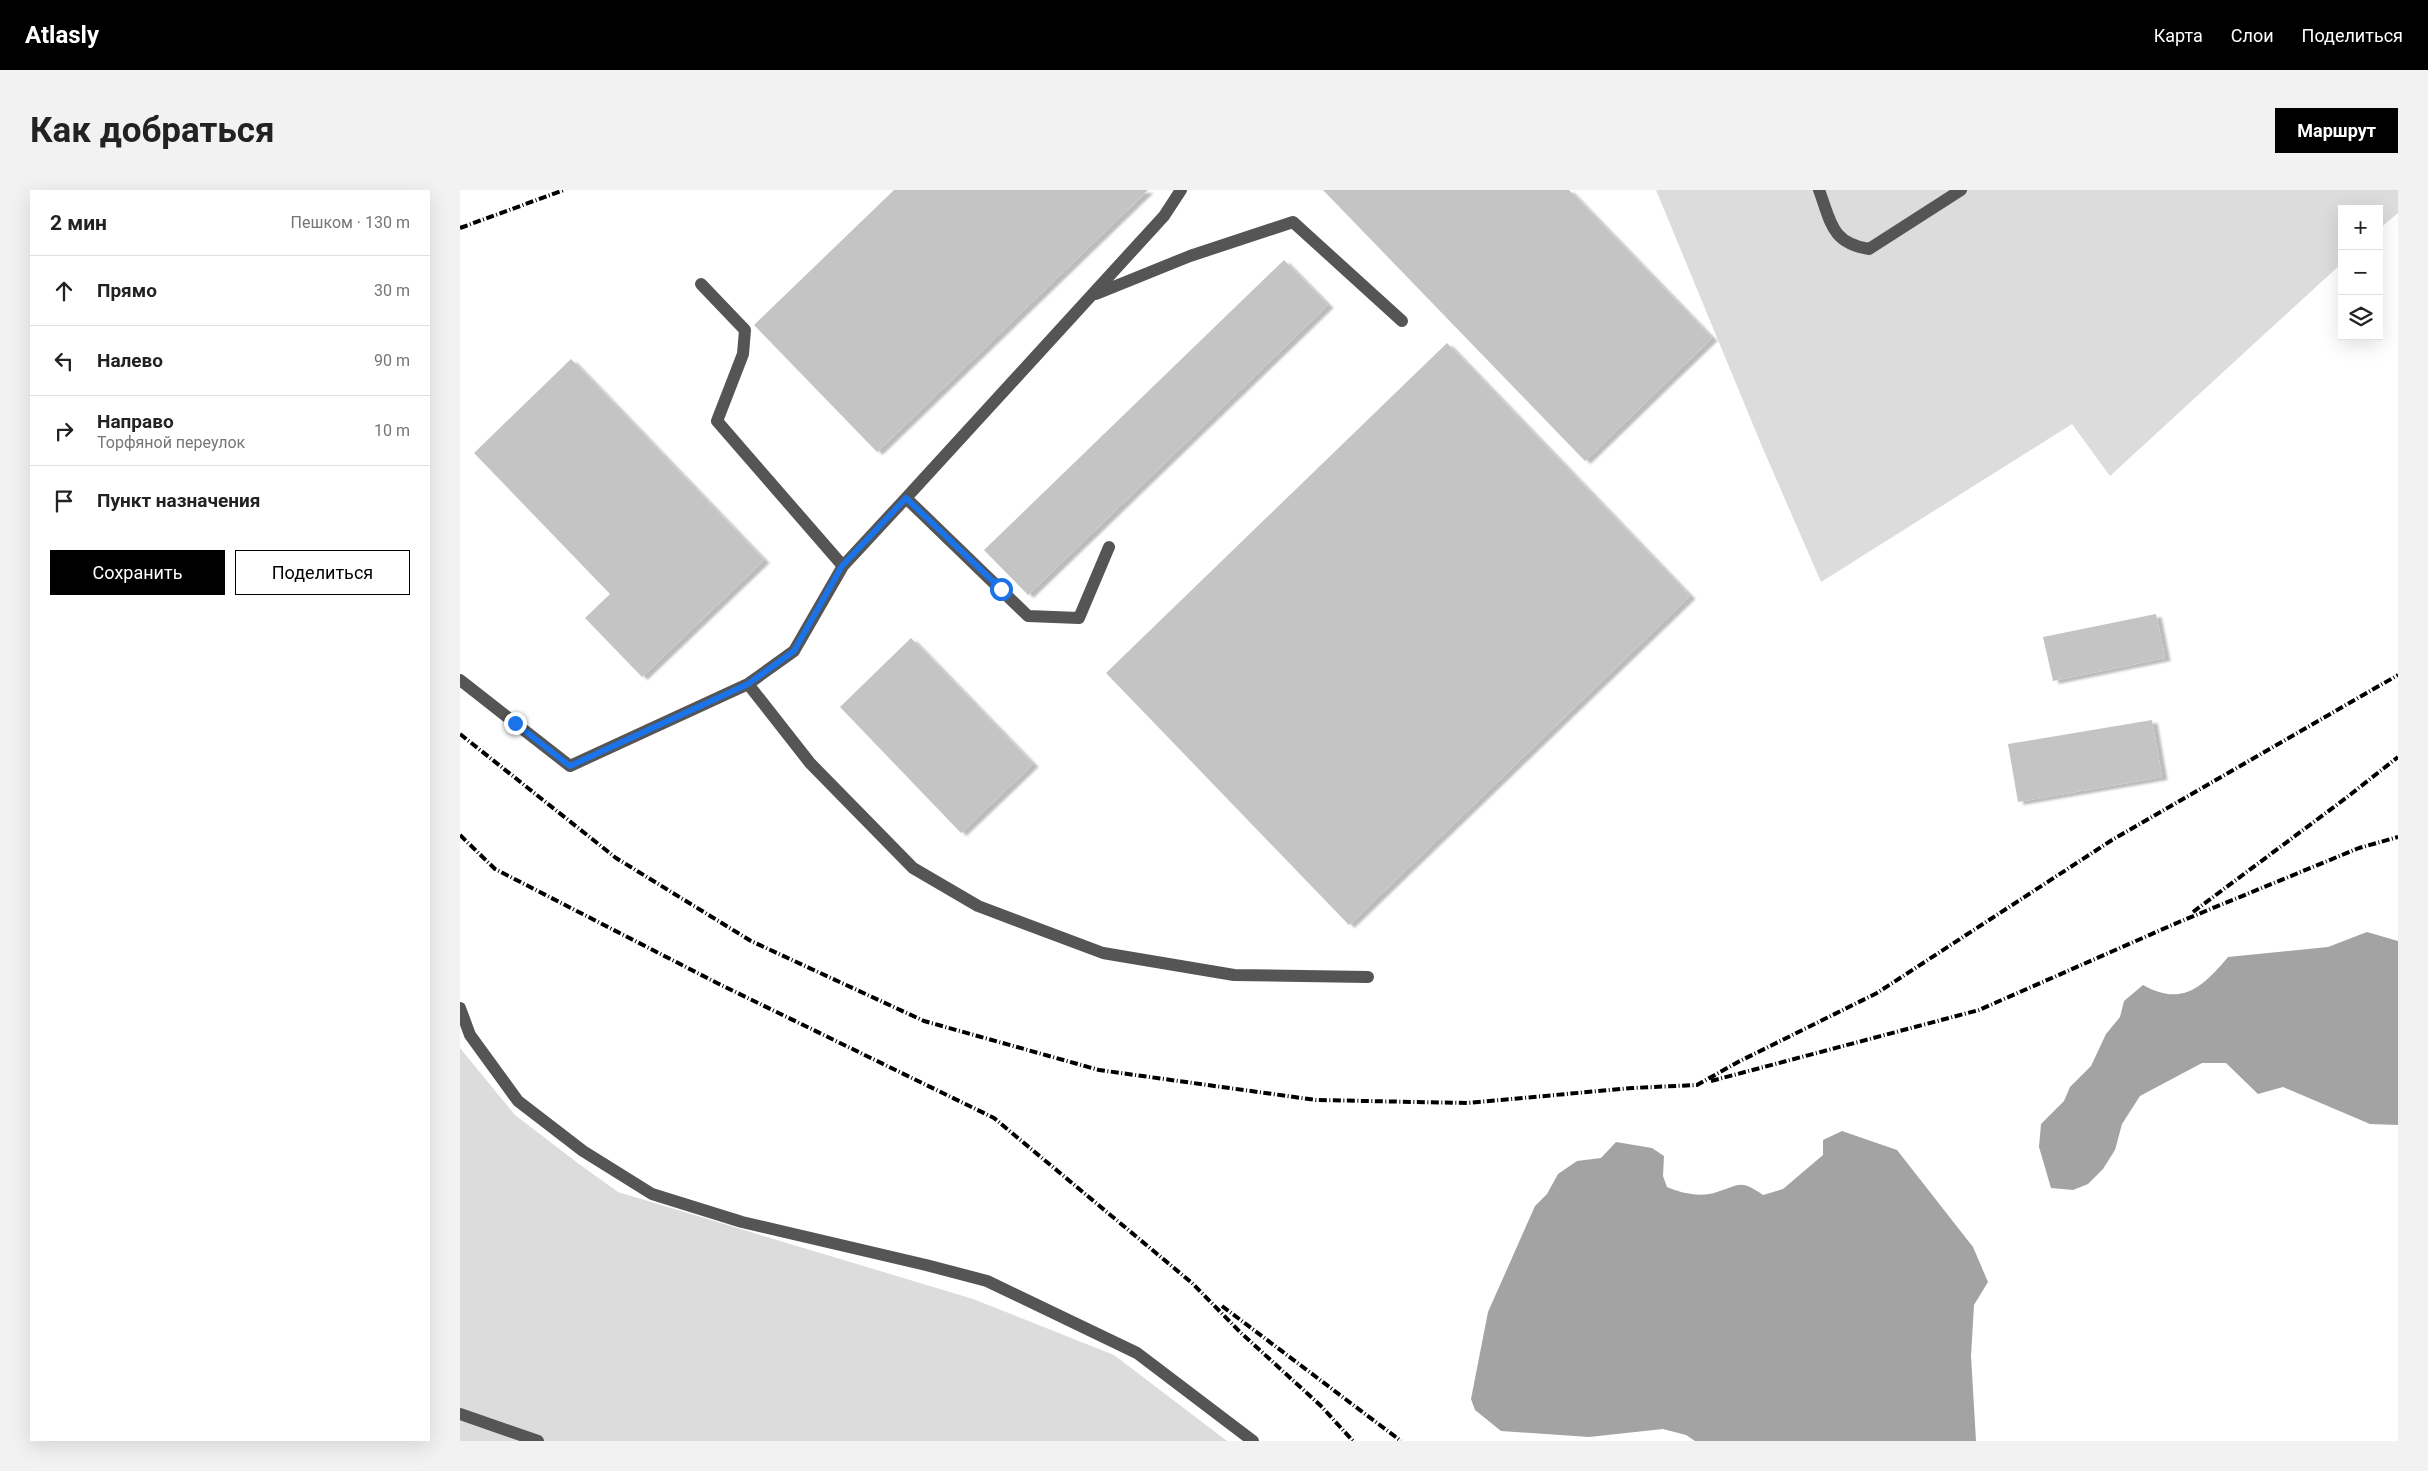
<!DOCTYPE html>
<html lang="ru">
<head>
<meta charset="utf-8">
<style>
  body { margin:0; font-family:Roboto,sans-serif; background:#f2f2f2; color:#222 }
  .controls { position:absolute; right:15px; top:15px; display:grid; overflow:hidden; border-radius:0px; box-shadow:0 5px 20px #0002 }
  .controls button { width:45px; height:45px; display:grid; place-items:center; padding:0; border:0; border-bottom:1px solid #e0e0e0; background:#fff; color:#222; font:25px sans-serif }
  .stop { position:absolute; width:15px; height:15px; margin:-11px; border:4px solid #1a73e8; border-radius:50%; background:#fff }
  .stop.end { background:#1a73e8; border-color:#fff; box-shadow:0 1px 5px #0008 }
  .list { margin:0; padding:0; list-style:none }
  h2 { display:flex; justify-content:space-between; align-items:center; height:65px; margin:0; padding:0 20px; font-size:21px }
  h2 small { font-size:16px; font-weight:400; color:#767676 }
  .list li { display:grid; grid-template-columns:32px 1fr auto; gap:15px; align-items:center; box-sizing:border-box; height:70px; padding:0 20px; border-top:1px solid #e0e0e0 }
  .list b { display:block; font-size:19px; white-space:nowrap }
  .list p { margin:0; font-size:16px; white-space:nowrap; color:#767676 }
  .list em { font-size:16px; font-style:normal; color:#767676 }
  .actions { display:flex; gap:10px; padding:15px 20px }
  .actions a { flex:1; padding:11px 0; border:1px solid #000; border-radius:0px; text-align:center; font-size:18px; color:#000 }
  .actions .main { background:#000; color:#fff }
  .icon { flex:none; width:28px; height:28px; fill:none; stroke:currentColor; stroke-width:2; stroke-linecap:round; stroke-linejoin:round }
  .map { position:relative; flex:none; width:1938px; height:1251px; overflow:hidden; border-radius:0px }
  header { display:flex; align-items:center; gap:30px; box-sizing:border-box; height:70px; padding:0 25px; background:#000; color:#fff }
  header strong { font-size:24px }
  nav { display:flex; gap:28px; margin-inline-start:auto; font-size:18px }
  .intro { display:flex; align-items:center; justify-content:space-between; box-sizing:border-box; height:120px; padding:0 30px }
  h1 { margin:0; font-size:35px }
  .button { padding:12px 22px; border-radius:0px; background:#000; color:#fff; font-size:18px; font-weight:700 }
  main { display:flex; gap:30px; padding:0 30px }
  aside { flex:1; background:#fff; border-radius:0px; box-shadow:0 5px 20px #0002 }
  .map>svg:first-child { display:block }
  .green { fill:#dcdcdc }
  .water { fill:#a3a3a3 }
  .building { fill:#c4c4c4; filter:url(#shadow) }
  .lines { fill:none; stroke-linecap:round; stroke-linejoin:round }
  .minor { stroke:#555; stroke-width:12 }
  .rail { stroke:#000; stroke-width:4; stroke-dasharray:8 2.5 1 2.5; stroke-linecap:butt }
  .route { stroke:#1a73e8; stroke-width:6 }
</style>
</head>
<body>
<header>
<strong>Atlasly</strong>
<nav><a>Карта</a><a>Слои</a><a>Поделиться</a></nav>
</header>
<div class="intro"><h1>Как добраться</h1><a class="button">Маршрут</a></div>
<main>
<aside>
<h2>2 мин<small>Пешком · 130 m</small></h2>
<ul class="list">
<li><svg class="icon" aria-label="ahead" viewBox="0 0 24 24"><path d="M12 20V5M6 11l6-6 6 6"/></svg><div><b>Прямо</b></div><em>30 m</em></li>
<li><svg class="icon" aria-label="left" viewBox="0 0 24 24"><path d="M17 20v-9H6M10 6l-5 5 5 5"/></svg><div><b>Налево</b></div><em>90 m</em></li>
<li><svg class="icon" aria-label="right" viewBox="0 0 24 24"><path d="M7 20v-9h11M14 6l5 5-5 5"/></svg><div><b>Направо</b><p>Торфяной переулок</p></div><em>10 m</em></li>
<li><svg class="icon" aria-label="arrive" viewBox="0 0 24 24"><path d="M6 21V4h12l-3 4 3 4H6"/></svg><div><b>Пункт назначения</b></div></li>
</ul>
<div class="actions"><a class="main">Сохранить</a><a>Поделиться</a></div>
</aside>
<div class="map">
<svg width="1938" height="1251" viewBox="0 0 1938 1251">
  <defs>
    <filter id="shadow"><feDropShadow dx="5.5" dy="3" stdDeviation="1" flood-color="#0004"/></filter>
  </defs>
  <rect width="100%" height="100%" fill="#fff"/>
  <!-- green -->
  <path class="green" d="M1196,0H1938V23L1919,39V19H1882V73L1650,286L1612,234L1361,392L1301,254Z
    M0,858L55,925L119,974L158,1002L513,1109L654,1165L767,1251H0Z"/>
  <!-- water -->
  <path class="water" d="M1907,742L1938,751V935L1910,934L1823,897L1798,904L1766,873H1742L1680,906L1662,934L1655,960L1643,979L1628,994L1613,1000L1591,998L1579,957L1581,934L1604,911L1610,897L1631,876L1646,844L1660,827L1664,811L1683,795C1722,817 1743,797 1768,767L1868,757Z
    M1382,941L1437,960L1513,1057L1528,1092L1514,1115L1511,1166L1516,1251H1235L1226,1245L1203,1239L1129,1247L1041,1241L1015,1220L1011,1209L1028,1122L1075,1016L1087,1004L1098,984L1117,971L1141,968L1156,952L1192,958L1204,966L1203,986L1207,997C1221,1003 1241,1008 1257,1002C1280,995 1280,989 1303,1005L1323,999L1363,965V950Z"/>
  <!-- building -->
  <path class="building" d="M434,0H688L417,262L294,135Z
    M863,0H1109L1252,148L1125,271Z
    M824,70L868,115L568,405L524,360Z
    M987,153L1230,406L889,735L646,483Z
    M111,169L304,370L182,487L125,428L150,404L14,263Z
    M1696,424L1705,468L1593,491L1583,447Z
    M451,448L573,574L501,643L380,517Z
    M1692,530L1702,587L1558,612L1548,554Z"/>
  <g class="lines">
    <!-- minor -->
    <path class="minor" d="M1359,0C1371,32 1371,53 1409,59L1501,0
      M241,94L285,140L283,164L257,231L383,376L334,461L288,494
      M636,104L730,66L833,32L942,131
      M446,308L704,26L721,0
      M383,376L446,308L568,426L619,428L649,357
      M0,490L110,576L288,494L350,573L453,678L518,716L643,763L774,785L908,787
      M0,818L10,845L58,911L123,961L192,1004L282,1032L466,1075L527,1091L677,1163L793,1251
      M0,1224L78,1251"/>
    <!-- rail -->
    <path class="rail" d="M0,38L104,0
      M0,544L156,668L291,751L464,831L639,880L856,910L1007,913L1172,898L1237,895L1278,872L1417,803L1652,650L1938,485
      M0,645L35,679L257,793L534,928L732,1093L780,1142L861,1216L893,1251
      M1733,722L1886,608L1938,567
      M1251,891L1519,820L1719,732L1899,658L1938,647
      M762,1116L941,1251"/>
  </g>
  <g class="lines">
    <!-- route -->
    <path class="route" d="M55,533L110,576L288,494L334,461L382,376L446,308L541,399"/>
  </g>
</svg>
<div class="controls">
<button>+</button>
<button>−</button>
<button><svg class="icon" aria-label="layers" viewBox="0 0 24 24"><path d="M12 4l9 5-9 5-9-5zM3 14l9 5 9-5"/></svg></button>
</div>
<div class="stop" style="left:541px;top:399px"></div>
<div class="stop end" style="left:55px;top:533px"></div>
</div>
</main>
</body>
</html>
